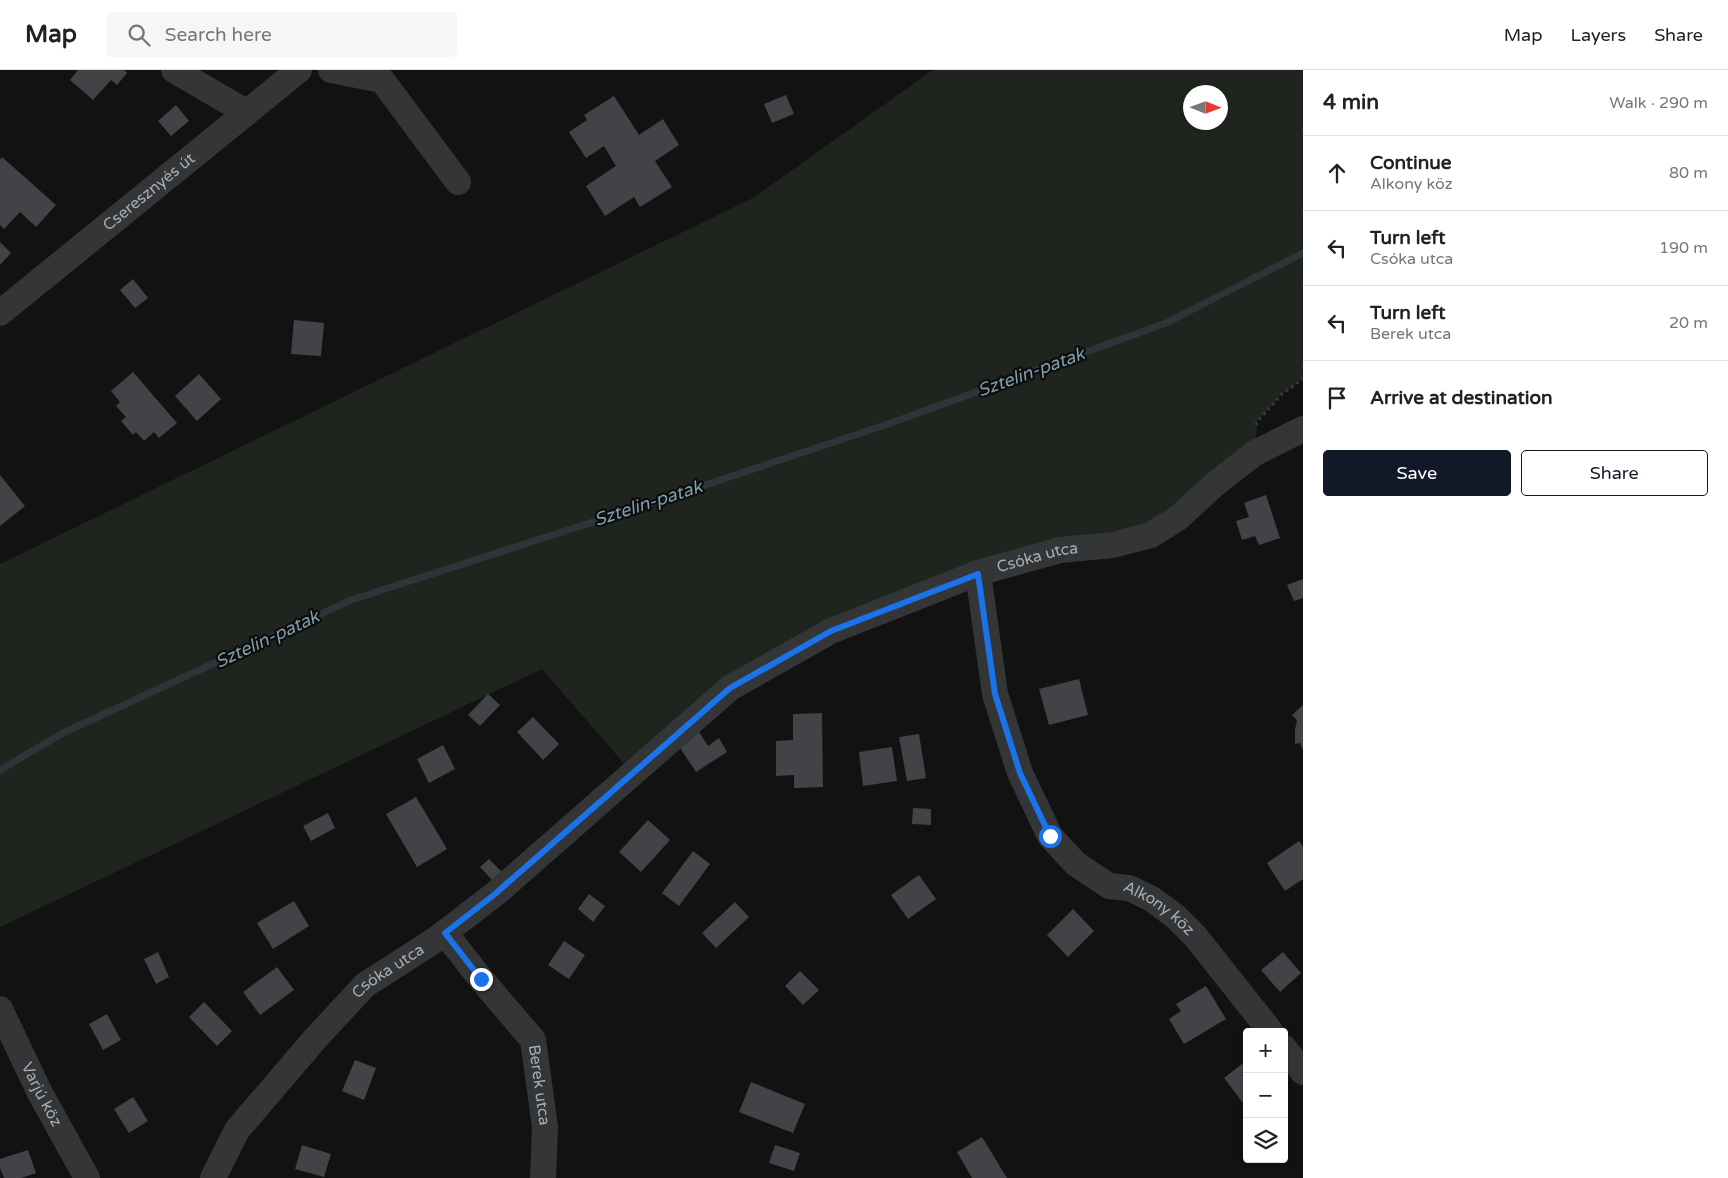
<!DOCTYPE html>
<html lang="en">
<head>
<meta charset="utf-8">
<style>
  body { margin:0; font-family:"Varela Round",sans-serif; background:#f6f6f6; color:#222 }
  .controls { position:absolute; right:15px; bottom:15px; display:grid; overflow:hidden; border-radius:5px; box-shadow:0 1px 4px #0004 }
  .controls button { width:45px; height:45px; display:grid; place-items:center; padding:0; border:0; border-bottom:1px solid #e0e0e0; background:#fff; color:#222; font:25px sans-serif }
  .compass { position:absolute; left:1183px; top:15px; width:45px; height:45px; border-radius:50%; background:#fff; box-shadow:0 1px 4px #0004; rotate:91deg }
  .stop { position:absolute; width:15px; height:15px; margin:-11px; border:4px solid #1a73e8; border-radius:50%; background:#fff }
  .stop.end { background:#1a73e8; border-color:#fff; box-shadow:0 1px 5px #0008 }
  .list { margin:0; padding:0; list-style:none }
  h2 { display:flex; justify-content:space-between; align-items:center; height:65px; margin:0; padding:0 20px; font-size:21px }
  h2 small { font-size:16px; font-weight:400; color:#767676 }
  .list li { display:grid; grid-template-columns:32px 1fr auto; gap:15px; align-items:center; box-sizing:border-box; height:75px; padding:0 20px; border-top:1px solid #e0e0e0 }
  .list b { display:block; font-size:19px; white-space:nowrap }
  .list p { margin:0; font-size:16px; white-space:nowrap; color:#767676 }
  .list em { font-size:16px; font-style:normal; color:#767676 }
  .actions { display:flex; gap:10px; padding:15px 20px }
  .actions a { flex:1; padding:11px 0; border:1px solid #111827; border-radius:5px; text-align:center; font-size:18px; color:#111827 }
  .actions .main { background:#111827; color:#fff }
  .icon { flex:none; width:28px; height:28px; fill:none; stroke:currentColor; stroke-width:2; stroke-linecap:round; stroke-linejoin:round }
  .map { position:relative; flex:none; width:1303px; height:1108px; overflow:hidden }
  header { display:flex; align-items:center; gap:30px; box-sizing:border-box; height:70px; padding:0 25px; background:#fff; border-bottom:1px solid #e0e0e0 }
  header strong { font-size:24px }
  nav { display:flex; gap:28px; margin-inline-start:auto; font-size:18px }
  .search { width:350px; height:45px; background:#f6f6f6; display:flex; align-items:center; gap:12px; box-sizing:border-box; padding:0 18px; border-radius:5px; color:#767676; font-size:19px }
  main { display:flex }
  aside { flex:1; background:#fff }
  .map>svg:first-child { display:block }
  .green { fill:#1f251e; fill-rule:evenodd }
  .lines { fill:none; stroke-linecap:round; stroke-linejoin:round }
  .stream { stroke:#2c363a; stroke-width:7 }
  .building { fill:#414346 }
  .path { stroke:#393c3e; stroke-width:3; stroke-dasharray:2.5 4; stroke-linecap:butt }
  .street { stroke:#333537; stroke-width:26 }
  .route { stroke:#1a73e8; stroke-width:6 }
  .labels { text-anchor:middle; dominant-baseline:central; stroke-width:4.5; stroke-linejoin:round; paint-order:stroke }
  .street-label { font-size:16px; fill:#a5acb2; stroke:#0d0d0e }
  .water-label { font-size:18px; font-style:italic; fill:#7f9faa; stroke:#0d0d0e }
</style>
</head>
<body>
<header>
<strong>Map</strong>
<div class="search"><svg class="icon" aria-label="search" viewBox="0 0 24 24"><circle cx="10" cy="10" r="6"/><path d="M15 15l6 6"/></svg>Search here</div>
<nav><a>Map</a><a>Layers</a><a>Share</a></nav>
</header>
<main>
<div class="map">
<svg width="1303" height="1108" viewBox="0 0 1303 1108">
  <rect width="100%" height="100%" fill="#121213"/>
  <!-- green -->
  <path class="green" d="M933,0H1303V309L1282,324L1257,352L1255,383L1178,448L831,561L633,704L542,599L0,857V494L753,128ZM1190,22H1220V52H1190Z"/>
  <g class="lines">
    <!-- stream -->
    <path class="stream" d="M0,700L63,663L351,530L649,434L891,353L1166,253L1303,183"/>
  </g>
  <!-- building -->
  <path class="building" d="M78,0H124L127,3L117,15L111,10L93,30L70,10Z
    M786,25L794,44L772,53L764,34Z
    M614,26L639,65L663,49L679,75L655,91L672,117L640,137L634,127L605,146L586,116L616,96L604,76L586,88L569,62L587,50L584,45Z
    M176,35L189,51L171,66L158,51Z
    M2,87L56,135L36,157L20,142L4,159L0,155V90Z
    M0,172L11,183L0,195Z
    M133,209L148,228L135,238L120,220Z
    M294,250L324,253L321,286L291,284Z
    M133,302L177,353L159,368L154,362L144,371L136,362L133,365L121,351L126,347L116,336L120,332L111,321Z
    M199,304L221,329L197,351L175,326Z
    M0,405L25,436L0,456Z
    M1266,425L1280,468L1259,475L1255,466L1242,470L1236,451L1249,447L1244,433Z
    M1303,509V528L1294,531L1287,515Z
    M1079,609L1088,645L1049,655L1039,619Z
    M488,624L500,635L480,656L468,645Z
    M1303,635V680L1300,673L1295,674V660L1297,650L1292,645Z
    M822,643L823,717L794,718V705L776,706V671L793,670V644Z
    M533,647L559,674L543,690L517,662Z
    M699,662L708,676L719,668L727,682L696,702L678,675Z
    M919,664L926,708L907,711L899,667Z
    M443,675L455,699L429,713L417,689Z
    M892,677L897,711L863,716L859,682Z
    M416,727L447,779L417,797L386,744Z
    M913,738L931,739V755L912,754Z
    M328,743L335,758L311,771L303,756Z
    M648,750L670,770L641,802L619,782Z
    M1299,771L1303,777V809L1285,821L1267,793Z
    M693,781L710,794L679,836L662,823Z
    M489,789L502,802L493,811L480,797Z
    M919,805L936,829L908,849L891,825Z
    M589,824L605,836L593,852L578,839Z
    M294,831L309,856L273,879L257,853Z
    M735,832L749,847L716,878L702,863Z
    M1073,839L1094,861L1068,887L1047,865Z
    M564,871L585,885L569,909L548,895Z
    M158,882L169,907L156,914L144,889Z
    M1283,882L1301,903L1280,922L1261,900Z
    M277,897L294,920L260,945L243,922Z
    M800,901L819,920L803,935L785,916Z
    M1206,916L1226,949L1184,974L1169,949L1181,941L1176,934Z
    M204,932L232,961L217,976L189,947Z
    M107,944L121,970L103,980L89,954Z
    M355,990L376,998L364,1030L342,1021Z
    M1247,990V1030L1243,1033L1224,1008Z
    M751,1012L805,1034L793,1063L739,1042Z
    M133,1027L148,1051L129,1063L114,1039Z
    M982,1067L1007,1108H972L957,1082Z
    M302,1075L331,1084L324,1107L295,1099Z
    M775,1075L800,1083L794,1101L769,1093Z
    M28,1080L36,1103L21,1108H4L0,1098V1089Z"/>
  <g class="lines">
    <!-- path -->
    <path class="path" d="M1256,355L1257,352L1282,324L1303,309"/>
    <!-- street -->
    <g class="street">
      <path d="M174,0L246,42"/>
      <path d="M331,0L382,10L458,112"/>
      <path id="s1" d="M0,243L299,0"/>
      <path id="s2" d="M978,503L995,624L1020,703L1050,766L1076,794L1109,816L1129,818L1152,829L1176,847L1195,866L1271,962"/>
      <path id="s3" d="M445,863L481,909L533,970L545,1057L543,1108"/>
      <path id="s4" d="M0,939L40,1023L87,1108"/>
      <path d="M1284,978L1303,1002"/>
      <path id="s5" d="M213,1108L237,1060L314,970L365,915L435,870L495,824L730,618L831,561L978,503L1060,480L1113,475L1151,465L1178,448L1215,414L1255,383L1303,359"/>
    </g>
  </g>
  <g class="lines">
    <!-- route -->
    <path class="route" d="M481,909L445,863L495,824L730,618L831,561L978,504L995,624L1020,703L1050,766"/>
  </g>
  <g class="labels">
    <!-- street labels -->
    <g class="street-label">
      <text stroke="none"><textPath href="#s1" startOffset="192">Cseresznyés út</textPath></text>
      <text stroke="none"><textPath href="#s5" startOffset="1054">Csóka utca</textPath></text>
      <text stroke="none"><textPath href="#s2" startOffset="409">Alkony köz</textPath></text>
      <text stroke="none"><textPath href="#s5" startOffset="274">Csóka utca</textPath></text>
      <text stroke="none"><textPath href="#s3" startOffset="184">Berek utca</textPath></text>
      <text stroke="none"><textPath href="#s4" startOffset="95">Varjú köz</textPath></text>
    </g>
    <!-- water labels -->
    <g class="water-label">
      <text transform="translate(1031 302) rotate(-20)">Sztelin-patak</text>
      <text transform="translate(648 433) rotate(-18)">Sztelin-patak</text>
      <text transform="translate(267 569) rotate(-25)">Sztelin-patak</text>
    </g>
  </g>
</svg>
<div class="controls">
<button>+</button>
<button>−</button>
<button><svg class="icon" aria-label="layers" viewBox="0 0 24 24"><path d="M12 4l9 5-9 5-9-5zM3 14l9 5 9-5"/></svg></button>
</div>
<svg class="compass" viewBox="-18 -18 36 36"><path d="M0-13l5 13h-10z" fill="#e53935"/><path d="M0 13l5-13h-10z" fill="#767676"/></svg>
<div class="stop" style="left:1050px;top:766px"></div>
<div class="stop end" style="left:481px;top:909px"></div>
</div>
<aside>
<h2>4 min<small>Walk · 290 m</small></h2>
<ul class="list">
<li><svg class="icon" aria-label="ahead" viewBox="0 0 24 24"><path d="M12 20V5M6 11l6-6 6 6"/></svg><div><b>Continue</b><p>Alkony köz</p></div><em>80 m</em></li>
<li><svg class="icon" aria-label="left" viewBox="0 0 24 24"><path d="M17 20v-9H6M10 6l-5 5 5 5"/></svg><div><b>Turn left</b><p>Csóka utca</p></div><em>190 m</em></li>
<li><svg class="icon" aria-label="left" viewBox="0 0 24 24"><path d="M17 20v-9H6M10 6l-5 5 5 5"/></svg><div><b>Turn left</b><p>Berek utca</p></div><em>20 m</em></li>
<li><svg class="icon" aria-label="arrive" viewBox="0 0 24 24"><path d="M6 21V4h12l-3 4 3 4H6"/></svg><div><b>Arrive at destination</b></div></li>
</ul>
<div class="actions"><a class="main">Save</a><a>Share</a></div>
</aside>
</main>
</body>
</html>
